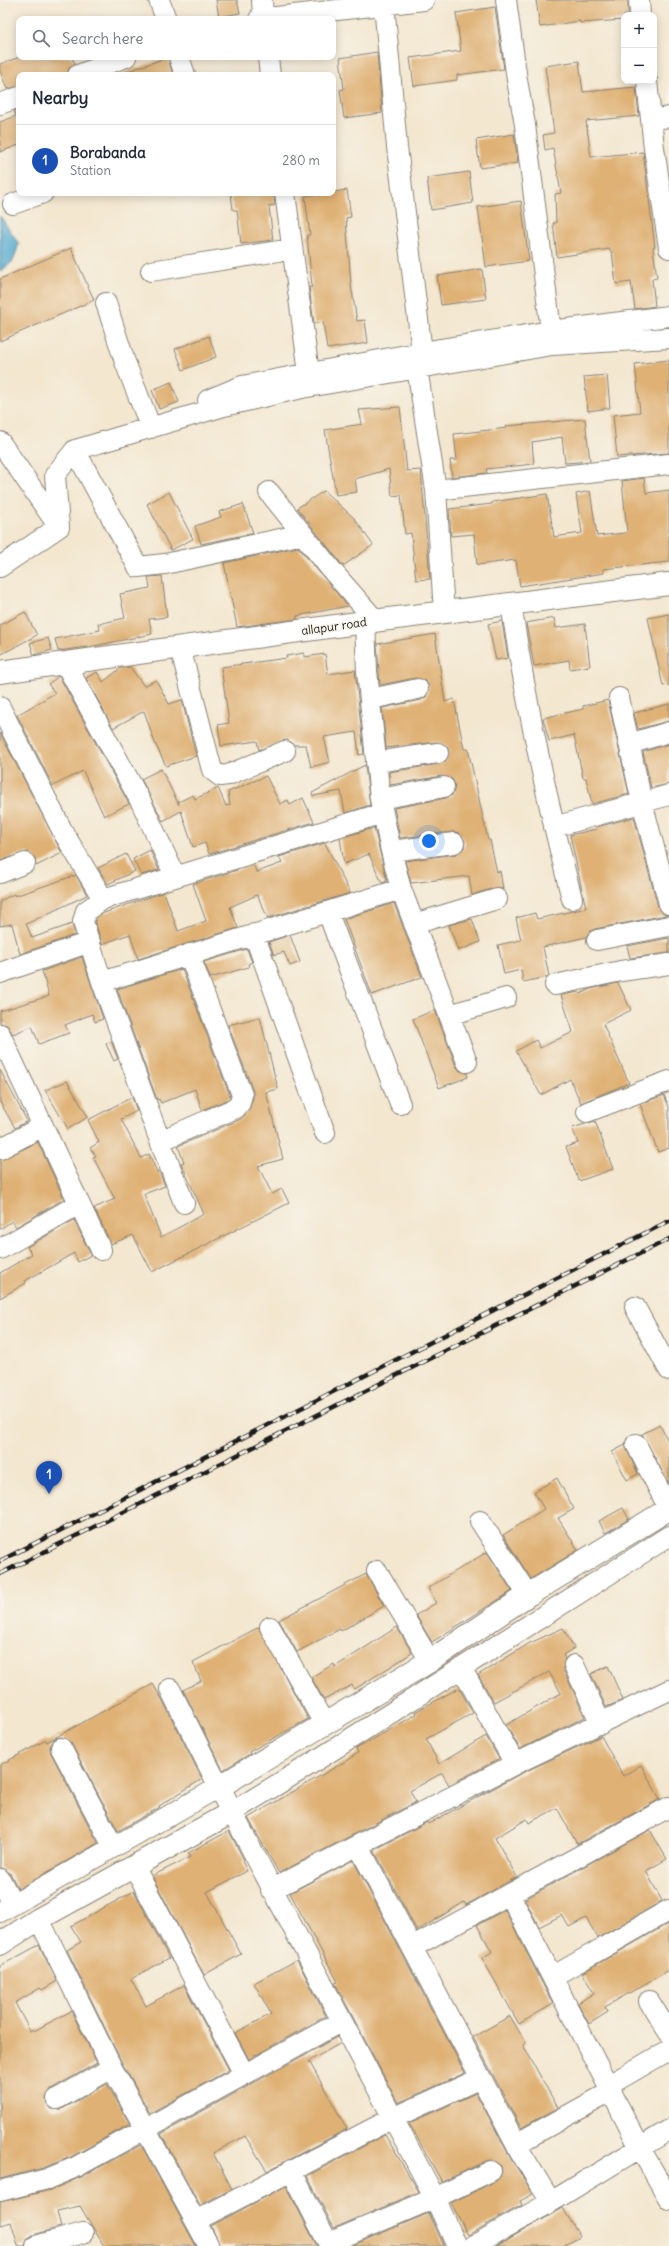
<!DOCTYPE html>
<html lang="en">
<head>
<meta charset="utf-8">
<style>
  body { margin:0; font-family:Delius,sans-serif; background:#f6f6f7; color:#1f2937 }
  .controls { position:absolute; right:12px; top:12px; display:grid; overflow:hidden; border-radius:8px; box-shadow:0 2px 10px #0003 }
  .controls button { width:36px; height:36px; display:grid; place-items:center; padding:0; border:0; border-bottom:1px solid #e0e1e3; background:#fff; color:#1f2937; font:20px sans-serif }
  .you { position:absolute; left:429px; top:841px; width:14px; height:14px; margin:-10px; border:3px solid #fff; border-radius:50%; background:#1a73e8; box-shadow:0 0 0 6px #1a73e833 }
  .badge { display:grid; place-items:center; width:26px; height:26px; border-radius:50%; background:#b5179e; color:#fff; font-size:13px; font-weight:700 }
  .pin { position:absolute; translate:-50% -33px; filter:drop-shadow(0 1px 2px #0008) }
  .pin::after { content:''; position:absolute; top:21px; width:14px; height:12px; background:inherit; clip-path:polygon(0 0,100% 0,50% 100%) }
  .list { margin:0; padding:0; list-style:none }
  h2 { display:flex; justify-content:space-between; align-items:center; height:52px; margin:0; padding:0 16px; font-size:17px }
  h2 small { font-size:13px; font-weight:400; color:#747a83 }
  .list li { display:grid; grid-template-columns:26px 1fr auto; gap:12px; align-items:center; box-sizing:border-box; height:72px; padding:0 16px; border-top:1px solid #e0e1e3 }
  .list b { display:block; font-size:15px; white-space:nowrap }
  .list p { margin:0; font-size:13px; white-space:nowrap; color:#747a83 }
  .list em { font-size:13px; font-style:normal; color:#747a83 }
  .icon { flex:none; width:22px; height:22px; fill:none; stroke:currentColor; stroke-width:2; stroke-linecap:round; stroke-linejoin:round }
  .map { position:relative; flex:none; width:669px; height:2246px; overflow:hidden }
  .search { position:absolute; background:#fff; box-shadow:0 2px 10px #0003; left:16px; top:16px; width:320px; height:44px; display:flex; align-items:center; gap:10px; box-sizing:border-box; padding:0 14px; border-radius:8px; color:#747a83; font-size:15px }
  .panel { position:absolute; background:#fff; box-shadow:0 2px 10px #0003; left:16px; top:72px; width:320px; height:124px; border-radius:8px }
  .map>svg:first-child { display:block }
  .water { fill:#52a9cf; stroke:#376276 }
  .building { fill:#dfb174 }
  .lines { fill:none; stroke-linecap:round; stroke-linejoin:round }
  .minor-casing { stroke:#888276; stroke-width:22 }
  .tertiary-casing { stroke:#888276; stroke-width:24 }
  .secondary-casing { stroke:#888276; stroke-width:24 }
  .minor { stroke:#fff; stroke-width:20 }
  .tertiary { stroke:#fff; stroke-width:22 }
  .secondary { stroke:#fff; stroke-width:22 }
  .rail-casing { stroke:#1c1c1c; stroke-width:4.5 }
  .rail { stroke:#f7f3e8; stroke-width:3; stroke-dasharray:9; stroke-linecap:butt }
  .labels { text-anchor:middle; dominant-baseline:central; stroke-width:3; stroke-linejoin:round; paint-order:stroke }
  .street-label { font-size:12px; fill:#1c1c1c; stroke:#f7f3e8 }
</style>
</head>
<body>
<div class="map">
<svg width="669" height="2246" viewBox="0 0 669 2246">
  <rect width="100%" height="100%" fill="#f7f3e8"/>
  <filter id="ink" filterUnits="userSpaceOnUse"><feTurbulence type="fractalNoise" baseFrequency=".025" numOctaves="2"/><feDisplacementMap in="SourceGraphic" scale="8" xChannelSelector="R" yChannelSelector="G"/><feConvolveMatrix kernelMatrix="1 2 1 2 8 2 1 2 1" color-interpolation-filters="sRGB"/></filter>
  <filter id="wash" filterUnits="userSpaceOnUse"><feTurbulence type="fractalNoise" baseFrequency=".012" numOctaves="4" result="noise"/><feDisplacementMap in="SourceGraphic" scale="16" xChannelSelector="R" yChannelSelector="G"/><feGaussianBlur stdDeviation="0.9" result="paint"/><feColorMatrix in="noise" values="0 0 0 0 0 0 0 0 0 0 0 0 0 0 0 0 0 1.4 0 .05"/><feComposite in="paint" operator="in"/></filter>
  <g filter="url(#wash)">
    <rect width="100%" height="100%" fill="#f3e7d0"/>
    <!-- water -->
    <path class="water" d="M0,216L19,244L13,261L0,272Z"/>
    <g id="blocks">
      <!-- building -->
      <path class="building" d="M216,0H237L240,13L219,17Z
        M536,0H628V15H624V20L580,23V21L540,27Z
        M495,7L504,69L457,75V80L414,86L410,58L461,51L456,13Z
        M377,52L382,113L344,118L340,90L344,89L340,58Z
        M20,57H72L75,64L69,68L67,75H19V86L7,89L0,71V64Z
        M168,57L173,75H124L123,73Z
        M579,61L583,92L636,87L639,116L586,121L591,157L643,152L655,247H653L657,278L652,279L655,306L635,309L631,282L616,284L612,252H610V249L557,257L553,223H556L555,194L561,193L553,148L545,150L543,135L554,133L545,66Z
        M19,109V145L0,152V122L16,116L14,111Z
        M514,134L518,163L480,168L476,140Z
        M469,172L473,203L431,210L427,178Z
        M347,190L351,217L346,218L351,285L357,321L365,320L368,343L327,349L323,322L314,324L309,287H312L307,235H310L305,196Z
        M231,193H274L275,205L269,206L273,240L241,244L237,210H233Z
        M521,201L529,261L486,267L478,207Z
        M71,248L94,300L0,341V279Z
        M482,269L486,299L441,305L437,276Z
        M209,336L216,357L183,370L175,349Z
        M669,360V453L617,457L613,415L640,412L635,364Z
        M607,375L610,408L588,411L584,377Z
        M171,382L179,402L159,409L152,390Z
        M400,407L407,471L421,470L430,579L416,580L411,533L405,534L401,495L392,496L389,469L355,479L357,492L336,495L325,430L362,424L359,410Z
        M585,419L590,461L565,463L562,437L532,442L534,464L486,469L487,473L452,477L450,460H457L454,434L507,428L506,426Z
        M644,478L646,493L669,490V562L603,569L604,573L520,586L516,560L477,565L474,534L451,536L449,509L492,504V502L547,494L554,537L582,533L576,494L590,491L597,536L625,533L627,532L622,481Z
        M324,491L354,518L373,545L343,566L297,508Z
        M169,492L193,539L171,550L147,504Z
        M243,504L253,533L201,544L195,526L221,517L219,512Z
        M298,547L348,606L297,616V619L237,627L224,563Z
        M162,576L167,617L149,619L152,634L94,646L58,651L55,639L100,630L98,624L125,618L120,594L150,588L148,577Z
        M25,612L37,635L0,655V625Z
        M669,614V685L663,686L648,618Z
        M554,618L556,628L585,624L590,666L570,669L569,660L534,666L526,623Z
        M502,621L508,658L496,660L488,624Z
        M435,634L445,702L454,699L464,749H468L488,840H490L497,872L500,871L503,889L494,888L472,895L469,876L411,883L405,861L456,854L464,848L465,841L459,833L453,832L400,838L394,808L446,798L452,795L455,785L452,779L442,776L390,785L389,772L440,764L445,762L449,752L447,746L437,742L386,748L382,708L421,700L426,697L429,687L426,681L416,678L380,685L377,644Z
        M48,638L52,650L34,655L30,643Z
        M304,653V657L325,654L328,674L355,670L364,754L359,755L356,732L324,737L330,762L311,767L306,745H295L287,740L259,750L257,741L221,746L218,725L229,723L221,667L287,658L286,656Z
        M130,667L144,686L156,680L169,704L182,700L196,756L166,766L155,743L144,711L113,728L86,678L97,672L103,682L121,668Z
        M59,676L129,804L104,816L83,771L53,786L17,715L55,693L48,684Z
        M608,700L629,794L592,804L586,778H583L574,735L549,741L543,718L583,709V706Z
        M669,704V721L638,729L634,713Z
        M0,733L62,853L36,866L35,858L27,852L0,861Z
        M669,744V784L651,788L643,752Z
        M365,765L370,805L345,813L341,791L313,796L312,793Z
        M161,769L179,805L178,802L193,795L195,799L218,788L226,806L230,805L228,792L266,776L280,804L288,800L290,805L303,798L314,822L209,854L205,843L193,847L181,811L163,821L141,779Z
        M634,817L658,907L666,915L595,929L589,932L586,937L543,947L549,976L547,977L523,982L521,970L504,974L498,945L521,940L516,918L535,913L537,919L586,908L570,835L597,829V827Z
        M374,828L387,881L382,883L369,854L344,864L340,838Z
        M325,843L350,893L268,918L257,895L230,907L238,928L138,959L130,934L102,944L95,922L96,918L101,914L164,892L178,931L206,921L193,884L253,865L257,872L282,863L279,857Z
        M150,850L159,870L141,875L133,859Z
        M126,854L135,871L108,884L98,868Z
        M76,875L87,895L26,924L32,938L72,924L75,935L20,954L12,924L0,926V901L14,894L15,896Z
        M394,903L422,977L372,995L344,919Z
        M472,919L480,942L458,951L449,925Z
        M290,935L300,962L290,966L284,952L274,955L269,942Z
        M669,938V953L630,958L627,946Z
        M247,949L252,962L248,964L249,967L210,978L204,962Z
        M82,957L103,1019L95,1022L92,1014L65,1025L69,1033L39,1044L32,1026L13,1034L7,1025L0,1023V1011L49,996L42,971Z
        M182,969L230,1096L229,1099L202,1110L195,1089L161,1103L159,1099L157,1100L117,989Z
        M618,983L631,1010L603,1024L629,1083L581,1103L570,1079L541,1095L516,1051L536,1040L540,1048L573,1032L561,995L579,992L580,994L590,989Z
        M435,1010L456,1066L460,1071L467,1073L468,1077L439,1088L413,1019Z
        M260,1017L278,1089L266,1092L283,1159L258,1166L272,1194L282,1189L289,1203L152,1272L133,1235L111,1244L94,1208L115,1199L93,1157L96,1156L90,1148L99,1142L88,1120L132,1097L137,1111L121,1119L141,1158L149,1154L157,1172L159,1171L165,1186L144,1194L161,1237L204,1214L181,1163L184,1162L178,1146L241,1119L249,1110L253,1098V1091L228,1025Z
        M111,1041L118,1059L114,1061L106,1044Z
        M0,1070L27,1121L15,1128L0,1102Z
        M67,1081L88,1117L68,1129L45,1090Z
        M664,1095L669,1107V1148L658,1152L640,1104Z
        M595,1121L613,1169L579,1181L566,1147L578,1143L572,1128Z
        M38,1142L64,1199L16,1227L12,1221L0,1229V1160Z
        M74,1220L91,1255L78,1262L74,1253L25,1281L26,1283L0,1298V1273L32,1254L27,1247Z
        M660,1425L669,1443V1484L642,1434Z
        M625,1445L638,1474L627,1480L612,1452Z
        M557,1478L574,1509L558,1518L578,1550L531,1579L503,1535L544,1509L534,1492Z
        M623,1508L629,1519L605,1533L599,1521Z
        M487,1552L512,1591L432,1642L416,1615L436,1603L428,1588Z
        M366,1574L384,1606L341,1631L340,1629L297,1652L279,1620Z
        M259,1627L308,1719L249,1752L250,1754L223,1770L183,1690L201,1681L193,1662Z
        M397,1627L412,1653L355,1689L352,1685L324,1700L311,1677L334,1664L335,1667Z
        M563,1628L574,1648L563,1655L565,1658L563,1669L585,1717L520,1749L506,1725L561,1693L549,1672L494,1702L478,1675L530,1643Z
        M608,1666L623,1700L606,1707L591,1674Z
        M153,1684L163,1701L202,1779L159,1806L160,1807L118,1831L71,1743L62,1737L55,1738L50,1747L51,1753L98,1843L18,1889L10,1873L0,1868V1765L46,1740L47,1742Z
        M459,1688L473,1713L426,1739L439,1764L486,1736L499,1759L449,1785L442,1773L410,1791L416,1802L279,1873L248,1818L344,1762L358,1753L356,1749L417,1714L415,1712Z
        M601,1736L623,1776L641,1765L660,1799L577,1844L557,1808L529,1823L527,1819L495,1838L517,1877L466,1905L464,1902L417,1931L374,1850L427,1822L428,1824L520,1774Z
        M650,1830L667,1859L646,1871L662,1901L598,1938L586,1918L569,1927L562,1915L539,1927L525,1899Z
        M229,1831L244,1860L242,1861L247,1871L207,1892L241,1954L204,1975L152,1876L190,1857L188,1853Z
        M353,1860L465,2073L398,2103L335,1983L338,1982L290,1893Z
        M134,1891L169,1958L131,1979L146,2006L184,1985L229,2070L150,2113L122,2063L67,1950L81,1942L71,1926Z
        M505,1910L553,2004L519,2024L482,1958L492,1952L477,1925Z
        M669,1923V1970L605,2007L608,2012L589,2024L578,2003L594,1993L582,1973Z
        M39,1945L57,1981L42,1990L40,1988L15,2003L30,2031L33,2029L34,2031L71,2011L97,2063L51,2089L46,2098L47,2104L52,2109H62L107,2084L130,2124L71,2157L43,2168L0,2179V1966Z
        M297,1960L326,2016L249,2059L235,2033L271,2014L254,1983Z
        M510,2016L526,2043L523,2045L558,2108L521,2128L473,2037Z
        M337,2037L341,2043L309,2061L347,2129L267,2171L245,2136L213,2153L232,2189L200,2205L161,2134Z
        M476,2093L508,2153L533,2194L520,2201L522,2205L468,2235L451,2203L496,2181L502,2172L501,2166L492,2160L486,2161L442,2182L409,2123Z
        M385,2135L419,2192L334,2228L307,2176Z
        M141,2145L196,2246H104L80,2206L57,2211L61,2227L33,2235L28,2238L25,2246H18L11,2222L0,2225V2202L51,2190L81,2177Z
        M286,2186L317,2246H220L211,2226Z
        M563,2208L580,2237L563,2246H496Z
        M429,2213L444,2246H351Z"/>
    </g>
  </g>
  <g filter="url(#ink)">
    <use href="#blocks" fill-opacity="0" stroke="#888276" stroke-width="1"/>
    <g class="lines">
      <!-- minor casing -->
      <g class="minor-casing">
        <path id="minor" d="M159,0L166,19
          M262,0L263,19
          M506,0L517,80L525,125L551,331
          M639,0L640,15
          M384,4L397,147L422,352
          M259,19L424,0
          M179,57L185,75
          M268,57L270,75
          M78,75L126,57
          M647,81L654,148L669,248
          M0,104L19,97
          M651,120L669,117
          M285,193L309,373
          M13,204L43,193
          M151,271L292,249
          M106,303L125,362L151,428
          M417,368L436,490L444,612
          M208,400L242,386L422,352L551,331L669,316
          M0,442L59,527
          M75,450L138,567L165,564L303,534
          M436,490L669,464
          M269,492L334,573L376,621
          M0,567L59,527L55,475L75,450L224,406L302,388L552,345L669,338
          M511,604C526,704 547,801 572,899
          M365,622L367,671L380,799L391,851L401,889L467,1062
          M180,647L212,770L220,776L228,775L285,751
          M65,663L142,804L175,876
          M619,698L642,802L669,904
          M371,699L418,689
          M0,707L63,832L103,899L86,911L83,922L102,982L160,1141L184,1203
          M629,744L669,732
          M376,762L438,753
          M380,799L444,787
          M554,827L669,795
          M391,851L454,843
          M0,873L25,863
          M103,899L383,813
          M328,913L400,1104
          M414,924L497,899
          M254,934L325,1133
          M597,940L669,926
          M0,973L90,942
          M102,982L401,889
          M555,985L621,971L669,964
          M449,1015L506,998
          M0,1034L101,1250
          M587,1112L669,1081
          M160,1141L236,1108L240,1103L242,1095L189,954
          M0,1149L43,1126
          M0,1249L79,1204
          M635,1307L669,1370
          M636,1444L669,1509
          M480,1521L528,1595
          M377,1571L430,1661
          M270,1627L325,1725
          M574,1665L601,1724
          M462,1669L515,1764
          M61,1748L113,1846
          M358,1845L518,2148L551,2202
          M135,1868L244,2074
          M0,1879L13,1904
          M271,1890L515,1764L669,1690
          M510,1895L640,2148L669,2199
          M0,1912L219,1787L170,1689
          M39,1919L112,2068L209,2246
          M413,1947L669,1807
          M552,1977L669,1910
          M649,2001L669,2033
          M609,2085L669,2050
          M57,2099L112,2068
          M516,2144L612,2091
          M291,2170L326,2239L331,2242L435,2198L491,2171
          M0,2191L47,2179L76,2167L342,2021
          M197,2220L393,2118L481,2078
          M36,2246L83,2233
          M457,2246L435,2198L232,1812L306,1767L669,1536
          M473,2246L551,2202L669,2130"/>
      </g>
      <!-- tertiary casing -->
      <g class="tertiary-casing">
        <path id="tertiary" d="M0,1944L39,1919L232,1812L219,1787L430,1661L528,1595L669,1509"/>
      </g>
      <!-- secondary casing -->
      <g class="secondary-casing">
        <path id="secondary" d="M0,672L365,622L669,584"/>
      </g>
      <!-- minor -->
      <use href="#minor" class="minor"/>
      <!-- tertiary -->
      <use href="#tertiary" class="tertiary"/>
      <!-- secondary -->
      <use href="#secondary" class="secondary"/>
      <!-- rail casing -->
      <g class="rail-casing">
        <path id="rail" d="M0,1561L669,1221
          M0,1574L669,1239"/>
      </g>
      <!-- rail -->
      <use href="#rail" class="rail"/>
    </g>
  </g>
  <g class="labels">
    <!-- street labels -->
    <g class="street-label">
      <text transform="translate(334 626) rotate(-8)">allapur road</text>
    </g>
  </g>
</svg>
<div class="controls">
<button>+</button>
<button>−</button>
</div>
<div class="you"></div>
<div class="pin badge" style="left:49px;top:1494px;background:#1a4fb4">1</div>
<div class="search"><svg class="icon" aria-label="search" viewBox="0 0 24 24"><circle cx="10" cy="10" r="6"/><path d="M15 15l6 6"/></svg>Search here</div>
<section class="panel">
<h2>Nearby<small></small></h2>
<ul class="list">
<li><span class="badge" style="background:#1a4fb4">1</span><div><b>Borabanda</b><p>Station</p></div><em>280 m</em></li>
</ul>
</section>
</div>
</body>
</html>
